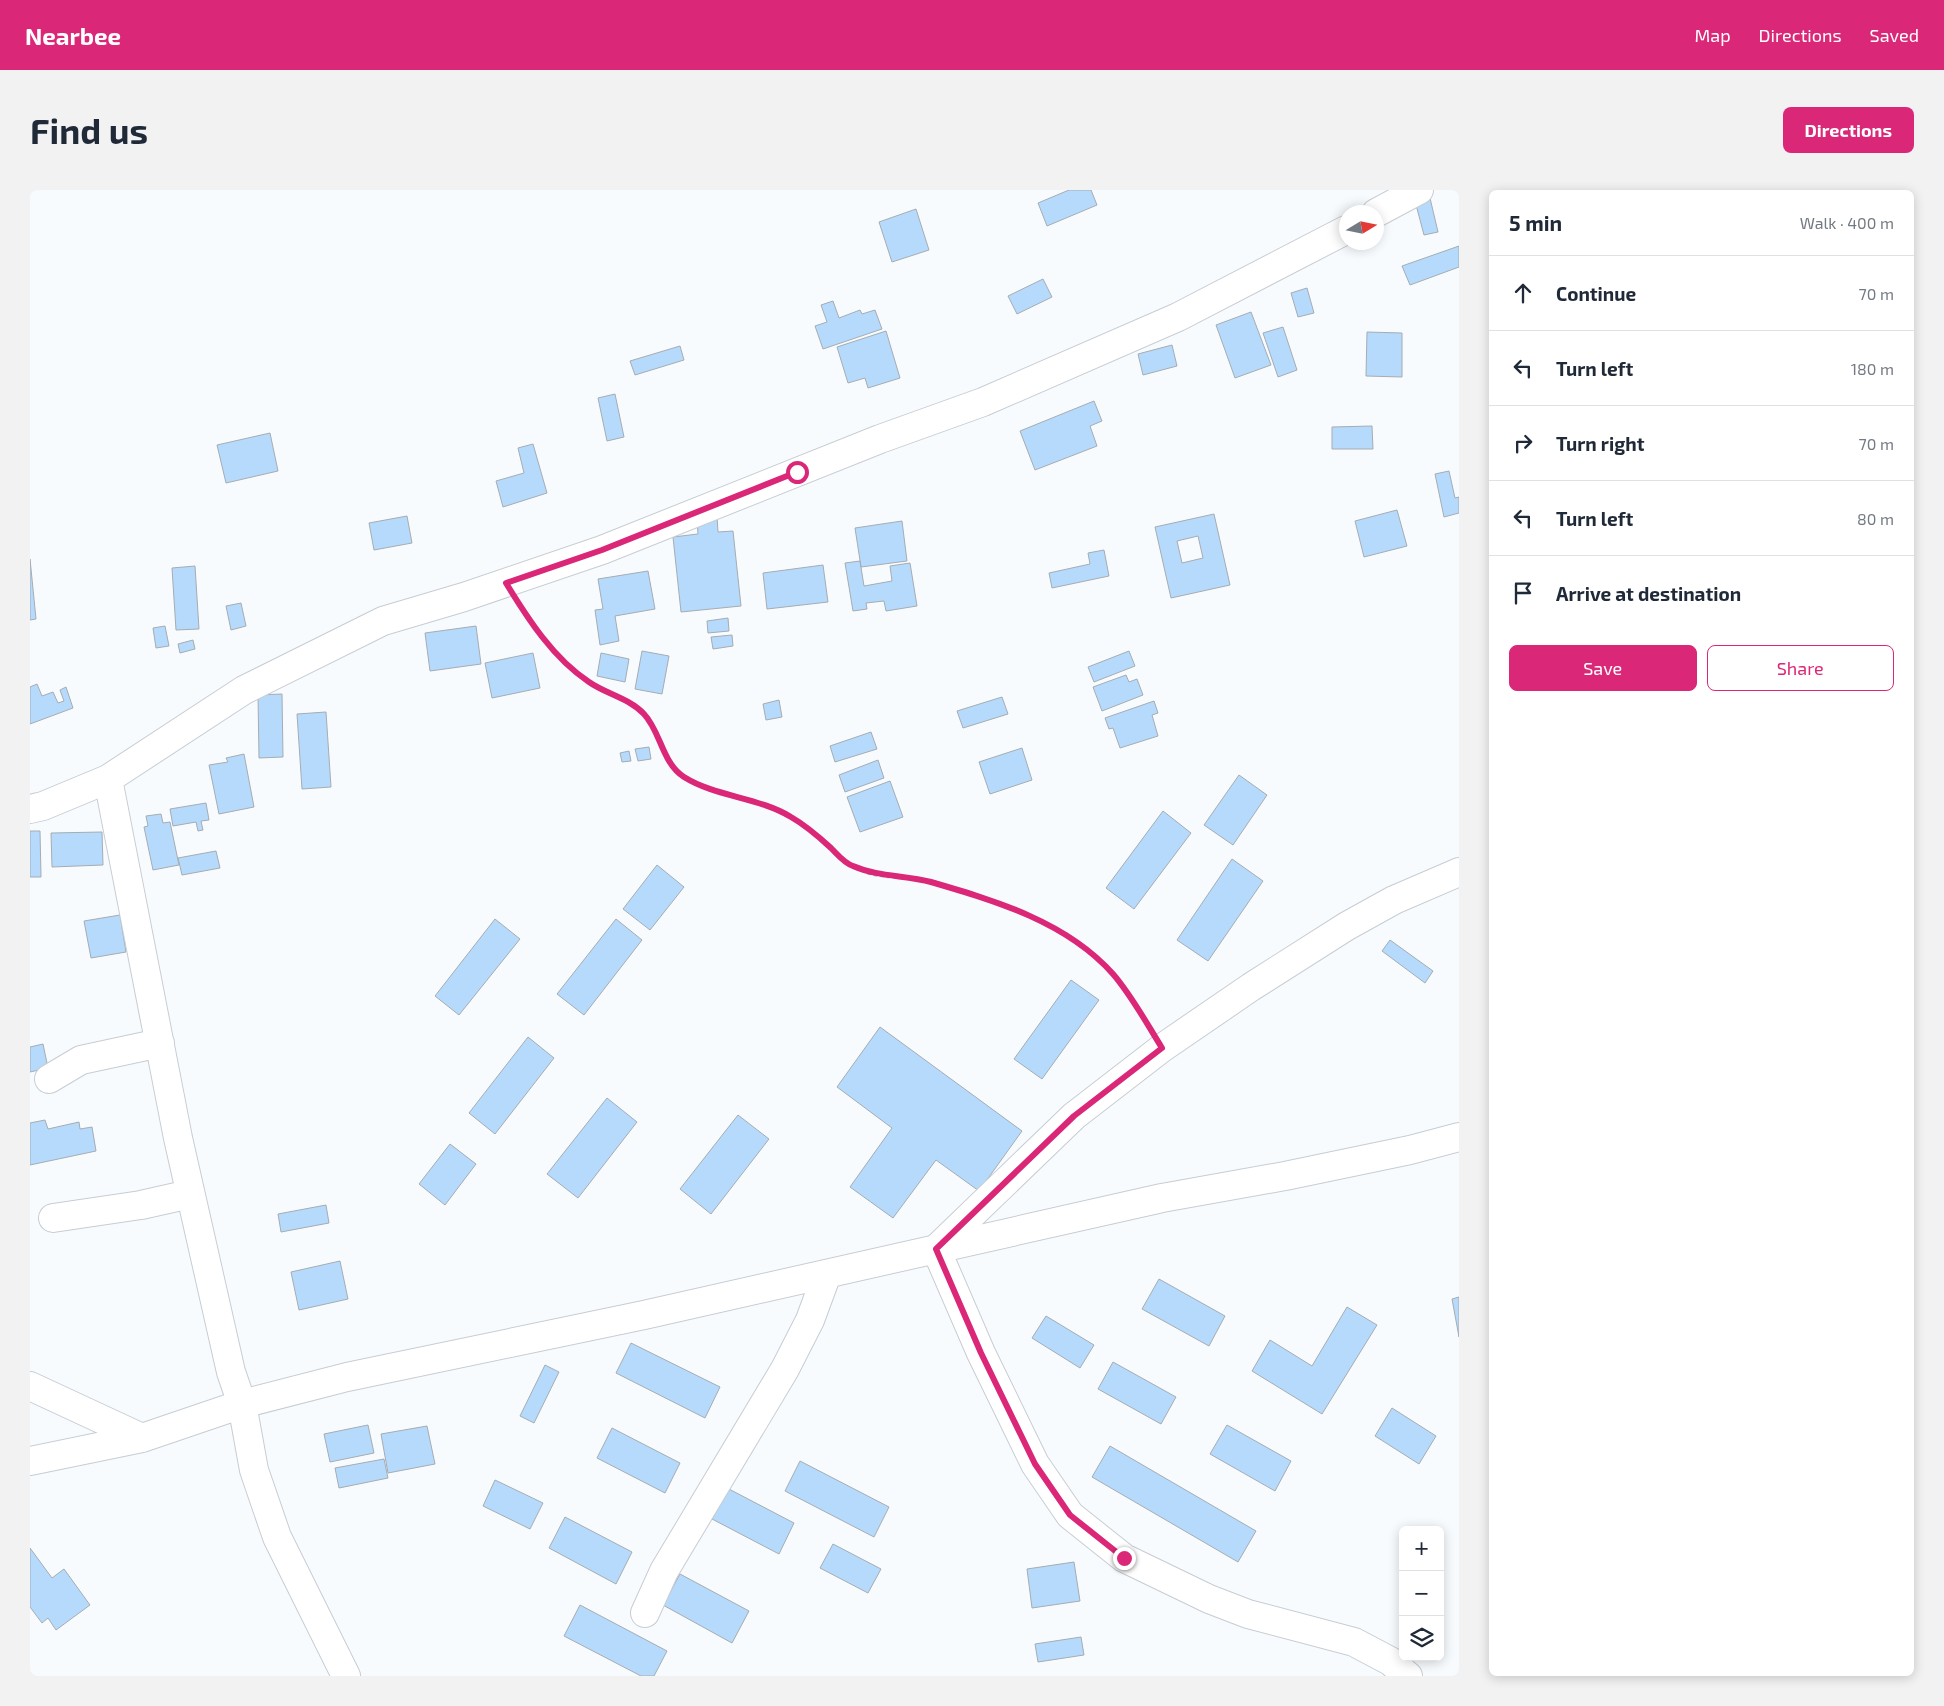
<!DOCTYPE html>
<html lang="en">
<head>
<meta charset="utf-8">
<style>
  body { margin:0; font-family:"Exo 2",sans-serif; background:#f2f2f3; color:#1f2937 }
  .controls { position:absolute; right:15px; bottom:15px; display:grid; overflow:hidden; border-radius:8px; box-shadow:0 2px 12px #0003 }
  .controls button { width:45px; height:45px; display:grid; place-items:center; padding:0; border:0; border-bottom:1px solid #e0e1e3; background:#fff; color:#1f2937; font:25px sans-serif }
  .compass { position:absolute; left:1309px; top:15px; width:45px; height:45px; border-radius:50%; background:#fff; box-shadow:0 2px 12px #0003; rotate:80deg }
  .stop { position:absolute; width:15px; height:15px; margin:-11px; border:4px solid #db2777; border-radius:50%; background:#fff }
  .stop.end { background:#db2777; border-color:#fff; box-shadow:0 1px 5px #0008 }
  .list { margin:0; padding:0; list-style:none }
  h2 { display:flex; justify-content:space-between; align-items:center; height:65px; margin:0; padding:0 20px; font-size:21px }
  h2 small { font-size:16px; font-weight:400; color:#747a83 }
  .list li { display:grid; grid-template-columns:32px 1fr auto; gap:15px; align-items:center; box-sizing:border-box; height:75px; padding:0 20px; border-top:1px solid #e0e1e3 }
  .list b { display:block; font-size:19px; white-space:nowrap }
  .list em { font-size:16px; font-style:normal; color:#747a83 }
  .actions { display:flex; gap:10px; padding:15px 20px }
  .actions a { flex:1; padding:11px 0; border:1px solid #db2777; border-radius:8px; text-align:center; font-size:18px; color:#db2777 }
  .actions .main { background:#db2777; color:#fff }
  .icon { flex:none; width:28px; height:28px; fill:none; stroke:currentColor; stroke-width:2; stroke-linecap:round; stroke-linejoin:round }
  .map { position:relative; flex:none; width:1429px; height:1486px; overflow:hidden; border-radius:8px }
  header { display:flex; align-items:center; gap:30px; box-sizing:border-box; height:70px; padding:0 25px; background:#db2777; color:#fff }
  header strong { font-size:24px }
  nav { display:flex; gap:28px; margin-inline-start:auto; font-size:18px }
  .intro { display:flex; align-items:center; justify-content:space-between; box-sizing:border-box; height:120px; padding:0 30px }
  h1 { margin:0; font-size:35px }
  .button { padding:12px 22px; border-radius:8px; background:#db2777; color:#fff; font-size:18px; font-weight:700 }
  main { display:flex; gap:30px; padding:0 30px }
  aside { flex:1; background:#fff; border-radius:8px; box-shadow:0 2px 12px #0003 }
  .map>svg:first-child { display:block }
  .building { fill:#b5dafc; stroke:#a6acb2; fill-rule:evenodd }
  .lines { fill:none; stroke-linecap:round; stroke-linejoin:round }
  .minor-casing { stroke:#c7cdd3; stroke-width:30 }
  .path { stroke:#b3b6b9; stroke-width:3; stroke-dasharray:4 2.5; stroke-linecap:butt }
  .minor { stroke:#fff; stroke-width:28 }
  .route { stroke:#db2777; stroke-width:6 }
</style>
</head>
<body>
<header>
<strong>Nearbee</strong>
<nav><a>Map</a><a>Directions</a><a>Saved</a></nav>
</header>
<div class="intro"><h1>Find us</h1><a class="button">Directions</a></div>
<main>
<div class="map">
<svg width="1429" height="1486" viewBox="0 0 1429 1486">
  <rect width="100%" height="100%" fill="#f7fbfe"/>
  <!-- building -->
  <path class="building" d="M1039,0H1061L1067,15L1017,36L1008,13Z
    M1400,8L1408,42L1394,45L1385,11Z
    M886,19L899,60L862,72L849,32Z
    M1429,56V77L1380,95L1372,76Z
    M1013,89L1022,107L987,124L978,106Z
    M1277,98L1284,123L1268,127L1261,103Z
    M803,111L809,128L830,120L832,124L845,120L852,139L793,159L785,136L797,132L791,115Z
    M1221,122L1241,175L1205,188L1186,135Z
    M1253,137L1267,180L1248,187L1233,143Z
    M856,141L870,188L838,198L835,188L818,193L807,157Z
    M1337,142L1372,143V187L1336,186Z
    M1142,155L1147,176L1113,185L1108,164Z
    M650,156L654,170L605,185L600,171Z
    M585,204L594,247L577,251L568,208Z
    M1064,211L1072,231L1060,236L1067,256L1005,280L990,241Z
    M1342,236L1343,259H1302V237Z
    M240,243L248,281L196,293L187,255Z
    M503,254L517,303L473,317L466,291L494,283L488,258Z
    M1419,281L1425,308L1429,307V323L1414,327L1405,284Z
    M1367,320L1377,356L1334,367L1325,331Z
    M1184,324L1200,395L1141,408L1125,337ZM1168,346L1173,368L1152,373L1147,351Z
    M377,326L382,353L344,360L339,333Z
    M687,326L688,342L703,341L711,416L651,422L643,347L668,344L667,328Z
    M872,331L877,371L831,377L825,338Z
    M1074,360L1079,386L1022,398L1019,383L1060,374L1058,363Z
    M0,369L6,429L0,430Z
    M830,371L834,396L862,391L860,376L880,373L887,416L856,421L854,411L836,413L837,419L823,421L815,373Z
    M793,375L798,412L737,419L733,383Z
    M165,376L169,439L146,440L142,378Z
    M618,381L625,419L585,426L589,451L570,455L565,420L573,419L568,389Z
    M211,413L216,436L201,440L196,416Z
    M698,428L699,441L678,443L677,431Z
    M135,436L139,456L126,458L123,438Z
    M446,436L451,474L400,481L395,443Z
    M702,445L703,456L683,459L681,447Z
    M163,450L165,459L150,463L148,454Z
    M612,461L639,466L632,504L605,499Z
    M1099,461L1105,476L1064,492L1058,477Z
    M503,463L510,498L462,508L455,473Z
    M571,463L599,469L595,492L567,486Z
    M1096,485L1099,492L1107,489L1113,505L1072,521L1063,497Z
    M7,494L12,506L23,502L28,513L34,511L30,500L36,497L43,518L0,534V497Z
    M252,504L253,567L229,568L228,505Z
    M972,507L978,524L933,538L927,521Z
    M749,510L752,527L736,530L733,514Z
    M1124,511L1128,523L1122,525L1128,546L1090,558L1083,538L1079,539L1075,528Z
    M296,522L301,597L272,599L267,524Z
    M841,542L847,559L805,572L800,556Z
    M619,557L621,569L608,571L605,559Z
    M992,558L1002,590L960,604L949,572Z
    M599,561L601,571L592,572L590,563Z
    M214,564L224,617L189,624L179,575L198,572L196,568Z
    M848,570L854,588L815,602L809,585Z
    M1209,585L1237,605L1203,655L1174,635Z
    M860,591L873,627L830,642L817,607Z
    M176,613L179,630L171,631L173,640L168,641L166,632L143,636L140,619Z
    M1133,621L1161,643L1104,719L1076,698Z
    M131,624L133,633L140,632L149,675L123,680L114,637L118,636L116,626Z
    M0,641H10L11,687H0Z
    M72,642L73,675L22,677L21,643Z
    M186,661L190,678L152,685L148,668Z
    M1202,669L1233,691L1178,771L1147,750Z
    M627,675L654,697L620,740L593,719Z
    M90,725L96,762L61,768L54,731Z
    M465,729L490,749L429,825L405,806Z
    M586,729L612,750L554,825L527,804Z
    M1360,750L1403,781L1395,793L1352,761Z
    M1041,790L1069,810L1012,889L984,869Z
    M850,837L992,941L949,1001L906,970L863,1028L820,997L862,938L807,897Z
    M498,847L524,868L465,944L439,923Z
    M13,854L18,878L0,882V857Z
    M577,908L607,932L548,1008L517,984Z
    M708,925L739,949L681,1024L650,999Z
    M15,930L18,939L49,932L50,939L62,937L66,961L0,975V933Z
    M420,954L446,974L415,1015L389,994Z
    M296,1015L299,1033L251,1042L248,1024Z
    M310,1071L318,1109L269,1120L261,1082Z
    M1129,1089L1195,1126L1179,1156L1112,1119Z
    M1429,1107V1147L1422,1109Z
    M1317,1117L1347,1135L1292,1224L1222,1181L1240,1150L1282,1176Z
    M1016,1126L1064,1155L1050,1178L1002,1148Z
    M601,1153L690,1197L675,1228L586,1183Z
    M1083,1172L1146,1207L1131,1234L1068,1199Z
    M515,1175L529,1182L504,1233L490,1226Z
    M1362,1218L1406,1246L1389,1274L1345,1246Z
    M338,1235L344,1263L300,1272L294,1244Z
    M1197,1235L1261,1271L1245,1301L1180,1264Z
    M397,1236L405,1274L358,1283L351,1244Z
    M582,1238L650,1273L635,1303L567,1268Z
    M1080,1256L1226,1341L1208,1372L1062,1287Z
    M354,1269L358,1288L309,1298L305,1278Z
    M770,1271L859,1317L844,1347L755,1301Z
    M465,1290L513,1313L500,1339L453,1316Z
    M697,1298L764,1333L749,1364L682,1329Z
    M535,1327L602,1362L586,1394L519,1358Z
    M803,1354L851,1379L838,1403L790,1378Z
    M0,1358L22,1388L34,1379L60,1415L26,1440L18,1428L12,1433L0,1417Z
    M1044,1372L1050,1411L1002,1418L997,1379Z
    M650,1384L719,1421L702,1453L633,1415Z
    M550,1415L637,1461L624,1486H611L534,1446Z
    M1051,1447L1054,1465L1008,1472L1005,1454Z"/>
  <g class="lines">
    <!-- minor casing -->
    <g class="minor-casing">
      <path id="minor" d="M1346,23L1389,0
        M78,589L148,948L201,1182L212,1214L224,1280L247,1347L316,1486
        M0,619L13,616L78,589L214,500L353,431L434,407L572,360L850,249L953,212L1148,127L1316,40
        M19,889L51,870L130,853
        M23,1028L111,1015L160,1004
        M0,1196L112,1248
        M0,1271L112,1248L212,1214L317,1187L614,1125L1132,1008L1255,986L1380,960L1429,947
        M615,1423L634,1381L755,1179L780,1130L797,1084
        M1378,1486L1360,1471L1324,1452L1218,1424L1179,1409L1094,1368L1040,1325L1005,1274L951,1163L906,1059L1044,926L1132,858L1221,797L1317,736L1364,710L1429,682"/>
    </g>
    <!-- path -->
    <path class="path" d="M492,419C506,443 536,479 560,493C578,504 600,509 614,525C631,543 634,573 653,586C685,608 727,608 759,626C788,642 807,673 838,683C858,689 880,686 900,692C965,709 1036,733 1083,784C1095,798 1105,817 1116,832"/>
    <!-- minor -->
    <use href="#minor" class="minor"/>
  </g>
  <g class="lines">
    <!-- route -->
    <path class="route" d="M767,282L572,360L476,393C498,429 523,468 559,492C576,504 599,508 614,524C631,542 632,573 654,587C686,607 728,607 761,627C775,635 788,646 801,658C807,664 814,673 823,676C848,687 875,685 901,692C966,711 1037,732 1083,784C1102,806 1117,834 1132,858L1044,926L906,1059L951,1163L1005,1274L1040,1325L1094,1368"/>
  </g>
</svg>
<div class="controls">
<button>+</button>
<button>−</button>
<button><svg class="icon" aria-label="layers" viewBox="0 0 24 24"><path d="M12 4l9 5-9 5-9-5zM3 14l9 5 9-5"/></svg></button>
</div>
<svg class="compass" viewBox="-18 -18 36 36"><path d="M0-13l5 13h-10z" fill="#e53935"/><path d="M0 13l5-13h-10z" fill="#747a83"/></svg>
<div class="stop" style="left:767px;top:282px"></div>
<div class="stop end" style="left:1094px;top:1368px"></div>
</div>
<aside>
<h2>5 min<small>Walk · 400 m</small></h2>
<ul class="list">
<li><svg class="icon" aria-label="ahead" viewBox="0 0 24 24"><path d="M12 20V5M6 11l6-6 6 6"/></svg><div><b>Continue</b></div><em>70 m</em></li>
<li><svg class="icon" aria-label="left" viewBox="0 0 24 24"><path d="M17 20v-9H6M10 6l-5 5 5 5"/></svg><div><b>Turn left</b></div><em>180 m</em></li>
<li><svg class="icon" aria-label="right" viewBox="0 0 24 24"><path d="M7 20v-9h11M14 6l5 5-5 5"/></svg><div><b>Turn right</b></div><em>70 m</em></li>
<li><svg class="icon" aria-label="left" viewBox="0 0 24 24"><path d="M17 20v-9H6M10 6l-5 5 5 5"/></svg><div><b>Turn left</b></div><em>80 m</em></li>
<li><svg class="icon" aria-label="arrive" viewBox="0 0 24 24"><path d="M6 21V4h12l-3 4 3 4H6"/></svg><div><b>Arrive at destination</b></div></li>
</ul>
<div class="actions"><a class="main">Save</a><a>Share</a></div>
</aside>
</main>
</body>
</html>
